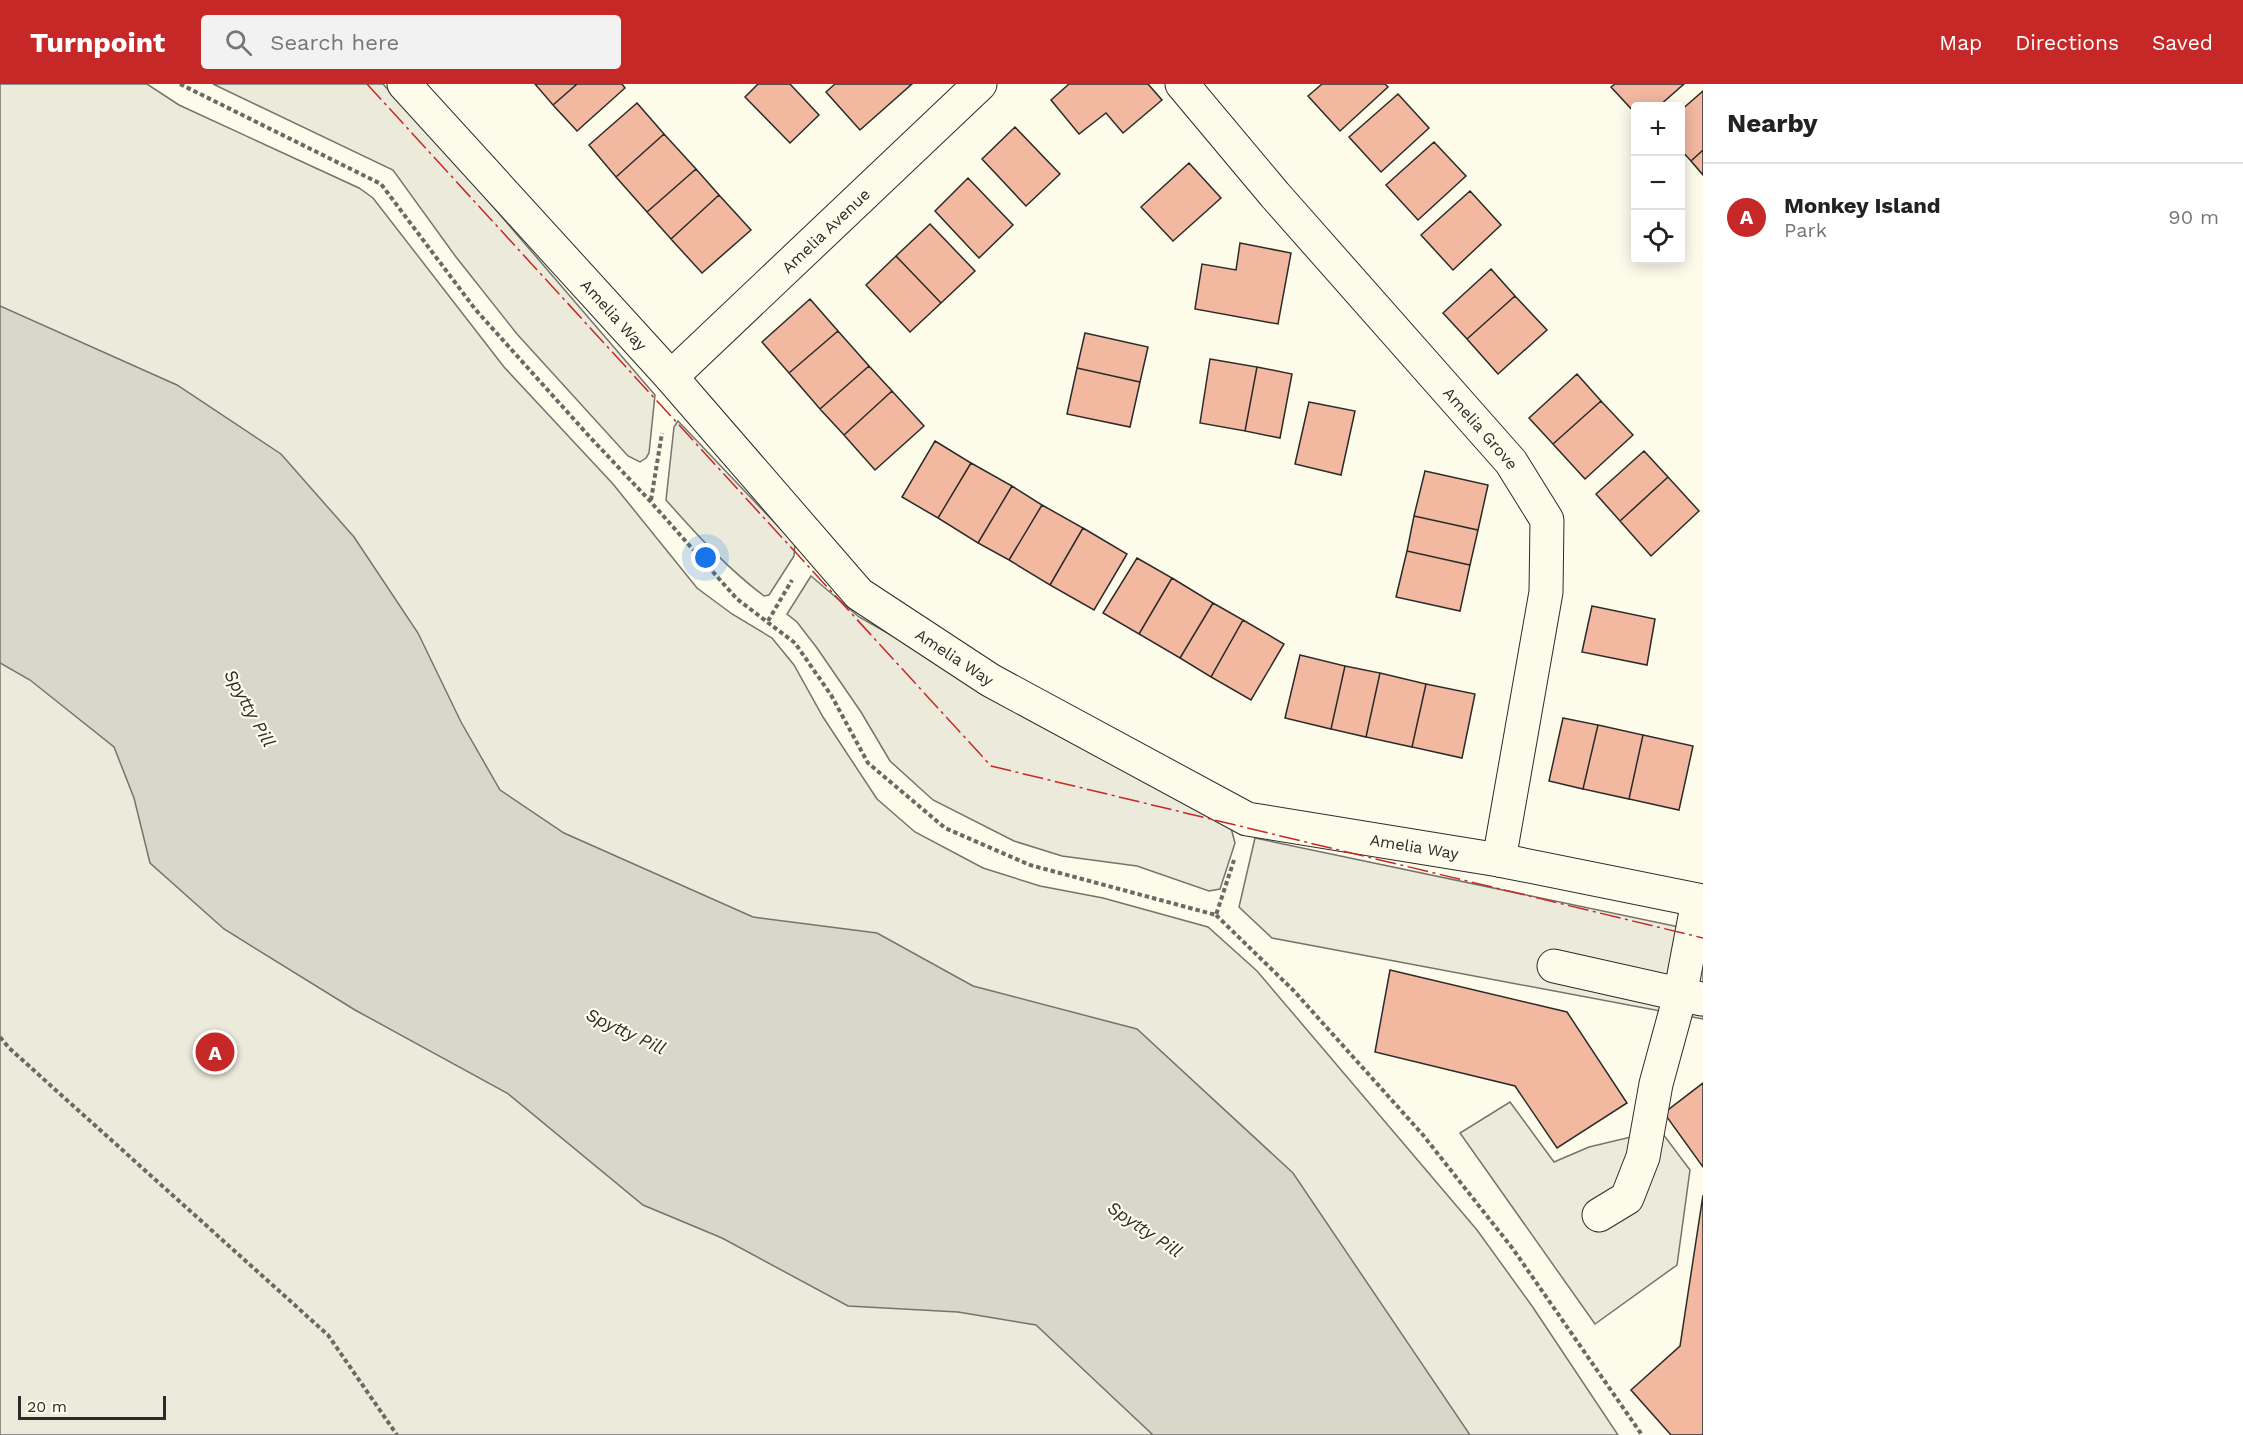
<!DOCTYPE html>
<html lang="en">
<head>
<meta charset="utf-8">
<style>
  body { margin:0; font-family:"Work Sans",sans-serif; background:#f2f2f2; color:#222 }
  .controls { position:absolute; right:18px; top:18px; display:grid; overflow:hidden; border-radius:6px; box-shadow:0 3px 15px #0003 }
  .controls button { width:54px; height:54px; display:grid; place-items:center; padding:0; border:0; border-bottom:2px solid #e0e0e0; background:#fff; color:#222; font:30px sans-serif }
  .scale { position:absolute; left:18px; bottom:15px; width:148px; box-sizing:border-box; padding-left:6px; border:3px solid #2b2b2b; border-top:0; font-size:16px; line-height:21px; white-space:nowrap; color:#2b2b2b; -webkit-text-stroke:4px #fdfbea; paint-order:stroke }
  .you { position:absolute; left:706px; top:474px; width:21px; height:21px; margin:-15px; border:4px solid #fff; border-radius:50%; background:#1a73e8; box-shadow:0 0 0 9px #1a73e833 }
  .badge { display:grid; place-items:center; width:39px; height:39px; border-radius:50%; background:#c62828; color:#fff; font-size:20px; font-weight:700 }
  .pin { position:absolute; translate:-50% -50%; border:3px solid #fff; box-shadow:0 2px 6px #0006 }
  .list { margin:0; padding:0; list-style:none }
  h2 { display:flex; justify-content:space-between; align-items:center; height:78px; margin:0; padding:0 24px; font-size:26px }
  h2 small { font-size:20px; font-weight:400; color:#767676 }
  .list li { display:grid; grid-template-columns:39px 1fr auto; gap:18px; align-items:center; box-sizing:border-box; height:108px; padding:0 24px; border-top:2px solid #e0e0e0 }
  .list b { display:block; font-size:22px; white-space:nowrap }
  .list p { margin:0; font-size:20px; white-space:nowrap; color:#767676 }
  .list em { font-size:20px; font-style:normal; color:#767676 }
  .icon { flex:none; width:33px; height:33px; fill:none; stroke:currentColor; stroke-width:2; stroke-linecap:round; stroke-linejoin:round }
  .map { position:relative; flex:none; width:1703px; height:1351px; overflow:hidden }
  header { display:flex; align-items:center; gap:36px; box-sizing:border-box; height:84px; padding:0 30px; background:#c62828; color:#fff }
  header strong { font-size:28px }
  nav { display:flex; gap:33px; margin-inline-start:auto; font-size:21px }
  .search { width:420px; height:54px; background:#f2f2f2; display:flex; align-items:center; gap:15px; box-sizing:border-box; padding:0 21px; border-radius:6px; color:#767676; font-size:22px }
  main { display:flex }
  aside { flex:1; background:#fff }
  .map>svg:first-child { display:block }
  .green { fill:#ecebdb; stroke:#74746e; stroke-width:1.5 }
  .parking { fill:#eceadb; stroke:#74746e; stroke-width:1.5 }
  .water { fill:#d8d7c9; stroke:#74746e; stroke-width:1.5 }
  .building { fill:#f2b8a0; stroke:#2b2b2b; stroke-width:1.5 }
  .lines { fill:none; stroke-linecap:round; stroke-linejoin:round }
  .minor-casing { stroke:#2b2b2b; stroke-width:35 }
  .path { stroke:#6a6964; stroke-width:4; stroke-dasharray:4.5 3; stroke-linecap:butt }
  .minor { stroke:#fdfbea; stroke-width:33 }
  .power { stroke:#c62828; stroke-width:1.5; stroke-dasharray:21 4.5 3 4.5; stroke-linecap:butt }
  .labels { text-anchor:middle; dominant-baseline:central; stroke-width:4.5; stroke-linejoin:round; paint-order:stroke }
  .street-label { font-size:16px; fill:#2b2b2b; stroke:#fdfbea }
  .water-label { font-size:18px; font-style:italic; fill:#2b2b2b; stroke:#fdfbea }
</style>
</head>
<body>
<header>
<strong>Turnpoint</strong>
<div class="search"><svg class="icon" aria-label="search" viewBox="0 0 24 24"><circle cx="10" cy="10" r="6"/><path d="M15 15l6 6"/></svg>Search here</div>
<nav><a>Map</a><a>Directions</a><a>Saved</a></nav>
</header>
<main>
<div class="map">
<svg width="1703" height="1351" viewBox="0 0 1703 1351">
  <rect width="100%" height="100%" fill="#fdfbea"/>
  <!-- green -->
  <path class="green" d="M0,0H147L179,21L359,104L373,114L504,283L613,400L697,504L732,530L772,554L794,581L823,633L877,715L915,748L983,784L1040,802L1103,814L1208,843L1257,887L1477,1146L1532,1222L1618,1351H0Z
    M213,0H383L471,97L655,311L649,369L646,374L640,378L628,372L517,250L456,173L393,86Z
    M678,337L795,460L794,472L769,511L764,512C727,484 697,451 666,416L674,343Z
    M811,492L859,533L1231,744L1235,759L1220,805L1209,807L1137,782L1062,772L1014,757L933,716L890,677L861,628L817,564L797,538L787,530Z"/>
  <!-- parking -->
  <path class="parking" d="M1255,754L1703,848V935L1272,854L1239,823Z
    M1510,1018L1554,1078L1589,1063L1660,1046L1690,1086L1677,1181L1595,1240L1460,1049Z"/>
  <!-- water -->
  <path class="water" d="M0,222L177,301L281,370L354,453L418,549L461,638L500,706L564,749L753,833L877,849L973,902L1137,945L1293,1089L1470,1351H1153L1036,1241L958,1228L848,1222L722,1154L643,1121L507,1009L355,926L224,845L150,779L134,714L114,663L30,596L0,579Z"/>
  <!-- building -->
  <path class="building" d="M535,0H577L553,21Z
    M577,0H622L625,4L577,47L553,21Z
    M758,0H790L819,31L790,59L745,13Z
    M835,0H912L860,46L826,8Z
    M1069,0H1148L1162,16L1123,49L1106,29L1079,50L1051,16Z
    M1322,0H1385L1388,3L1340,47L1308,12Z
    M1615,0H1684L1659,22H1636V30L1611,3Z
    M1703,7V66L1691,77L1680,65V27Z
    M1398,10L1429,44L1381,88L1349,53Z
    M637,19L664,50L616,93L589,61Z
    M1015,43L1060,90L1026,122L982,75Z
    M664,50L696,85L647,128L616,93Z
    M1434,58L1466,92L1418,136L1386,101Z
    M1703,66V91L1691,77Z
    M1189,79L1221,114L1173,157L1141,123Z
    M696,85L719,111L671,155L647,128Z
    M968,94L1013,141L979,174L935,127Z
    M1470,107L1501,141L1453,186L1421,151Z
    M719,111L751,146L702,189L671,155Z
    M930,140L975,187L941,219L896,172Z
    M1240,159L1291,169L1278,240L1195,225L1202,180L1236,186Z
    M896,172L941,219L910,248L866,201Z
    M1491,185L1515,212L1467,255L1443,229Z
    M1515,212L1547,246L1498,290L1467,255Z
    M810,215L838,247L789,289L762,258Z
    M838,247L869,282L820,325L789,289Z
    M1085,249L1148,263L1140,298L1077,284Z
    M1210,275L1257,283L1245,347L1200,339Z
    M869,282L892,307L844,351L820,325Z
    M1257,283L1292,290L1280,354L1245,347Z
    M1077,284L1140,298L1130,343L1067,330Z
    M1577,290L1601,317L1553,360L1529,334Z
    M892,307L924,342L875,386L844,351Z
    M1601,317L1633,351L1585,395L1553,360Z
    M1309,318L1355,327L1341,391L1295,380Z
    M935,357L971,379L938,434L902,413Z
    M1644,367L1668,393L1620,437L1596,410Z
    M971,379L1012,402L978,459L938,434Z
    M1425,387L1488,401L1478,446L1414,432Z
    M1668,393L1699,427L1651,472L1620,437Z
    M1012,402L1042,421L1009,476L978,459Z
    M1042,421L1083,444L1050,501L1009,476Z
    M1414,432L1478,446L1470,481L1407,467Z
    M1083,444L1127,470L1094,526L1050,501Z
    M1407,467L1470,481L1460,527L1396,513Z
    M1137,474L1172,494L1139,550L1103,529Z
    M1172,494L1213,519L1180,574L1139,550Z
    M1213,519L1243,536L1211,593L1180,574Z
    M1592,522L1655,535L1647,581L1582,568Z
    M1243,536L1284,560L1251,616L1211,593Z
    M1300,571L1345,582L1331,645L1285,634Z
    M1345,582L1380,589L1366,653L1331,645Z
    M1380,589L1426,600L1412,663L1366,653Z
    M1426,600L1475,610L1462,674L1412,663Z
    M1563,634L1598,641L1583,705L1549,697Z
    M1598,641L1643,651L1629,715L1583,705Z
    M1643,651L1693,662L1679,726L1629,715Z
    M1390,886L1567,928L1627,1019L1557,1064L1515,1002L1375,968Z
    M1703,999V1083L1664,1029Z
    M1703,1111V1351H1671L1631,1306L1680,1262Z"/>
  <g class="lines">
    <!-- minor casing -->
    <g class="minor-casing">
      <g id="minor">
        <path id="s1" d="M404,0L671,293L859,510L990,596L1247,735L1499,776L1703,817"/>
        <path id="s2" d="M1182,0L1275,111L1511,378L1547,436L1546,508L1499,776"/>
        <path id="s3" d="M671,293L980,0"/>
        <path d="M1554,882L1701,915"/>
        <path d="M1599,1131L1627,1114L1643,1073L1656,1000L1680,912L1698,817"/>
      </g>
    </g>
    <!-- path -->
    <path class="path" d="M180,0L381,100L475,225L588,351L650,417L737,515L795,559L831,611L868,679L945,744L1030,781L1216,831L1234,776
      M651,416L662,349
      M768,537L792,496
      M1216,831L1294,907L1423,1051L1513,1165L1642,1351
      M0,953L9,964L328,1251L397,1351"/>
    <!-- minor -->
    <use href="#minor" class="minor"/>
    <!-- power -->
    <path class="power" d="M367,0L991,682L1703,854"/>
  </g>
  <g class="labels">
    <!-- street labels -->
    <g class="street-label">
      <text stroke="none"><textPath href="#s3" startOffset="213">Amelia Avenue</textPath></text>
      <text stroke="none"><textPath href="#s1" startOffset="312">Amelia Way</textPath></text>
      <text stroke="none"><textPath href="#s2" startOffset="456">Amelia Grove</textPath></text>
      <text stroke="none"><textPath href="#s1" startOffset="798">Amelia Way</textPath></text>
      <text stroke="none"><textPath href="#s1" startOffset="1302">Amelia Way</textPath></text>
    </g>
    <!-- water labels -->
    <g class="water-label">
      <text transform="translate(250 624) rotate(61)">Spytty Pill</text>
      <text transform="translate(626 947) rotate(25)">Spytty Pill</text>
      <text transform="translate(1145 1145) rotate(34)">Spytty Pill</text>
    </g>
  </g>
</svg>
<div class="controls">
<button>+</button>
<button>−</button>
<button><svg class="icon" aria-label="locate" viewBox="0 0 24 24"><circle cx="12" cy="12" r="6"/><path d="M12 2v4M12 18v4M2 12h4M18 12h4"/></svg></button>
</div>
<div class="scale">20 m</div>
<div class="you"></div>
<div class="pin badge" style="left:215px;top:968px">A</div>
</div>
<aside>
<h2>Nearby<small></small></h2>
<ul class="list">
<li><span class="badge">A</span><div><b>Monkey Island</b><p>Park</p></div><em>90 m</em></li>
</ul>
</aside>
</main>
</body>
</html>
